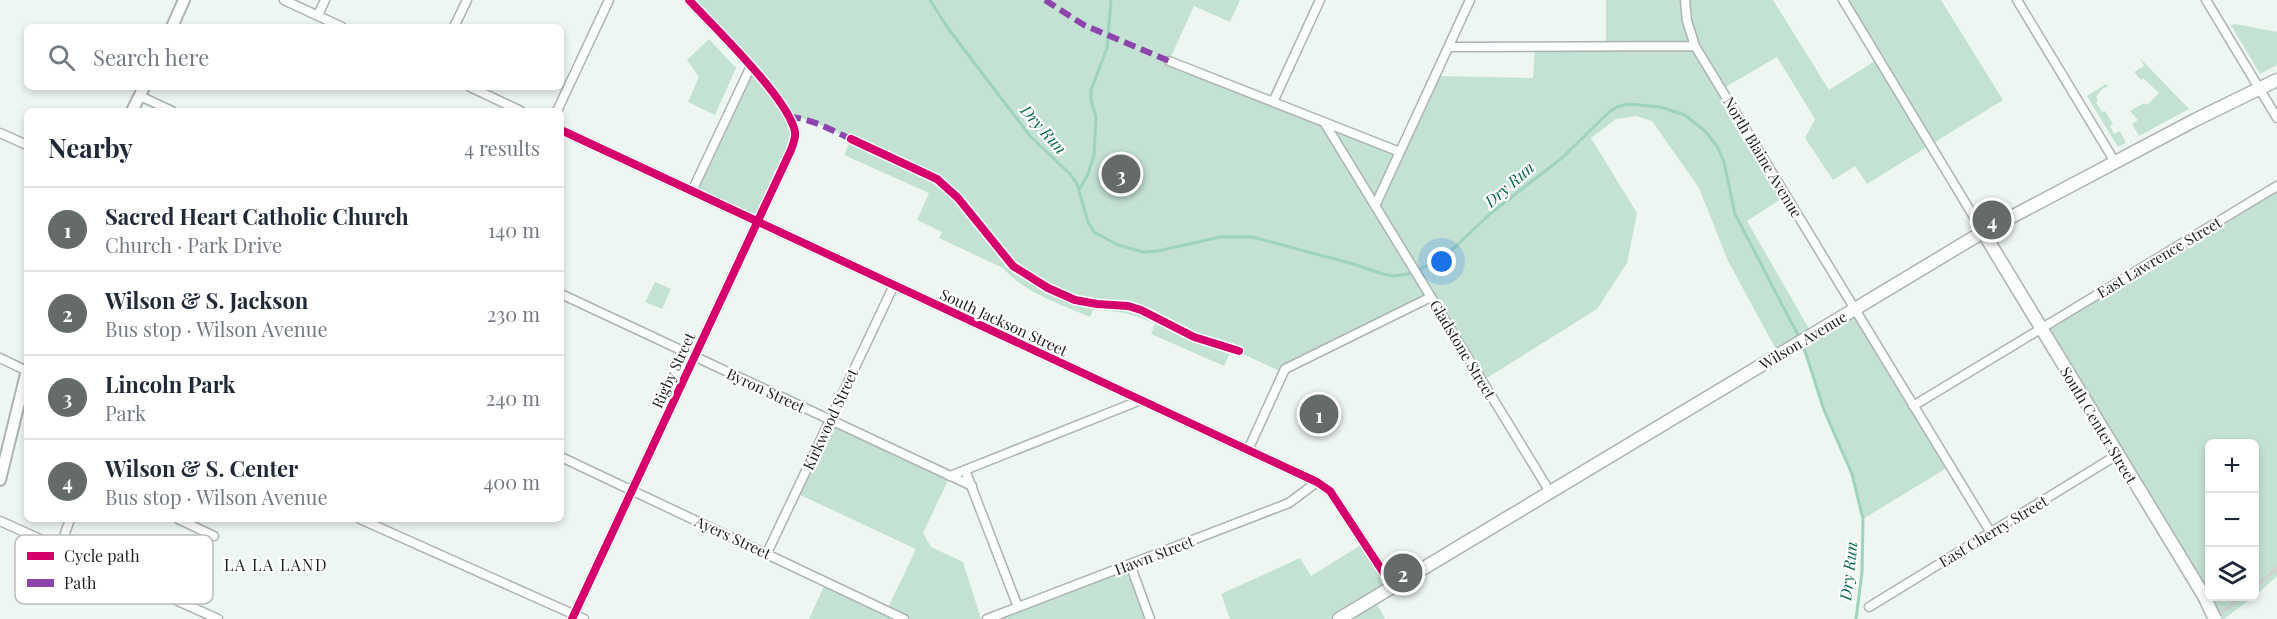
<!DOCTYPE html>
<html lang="en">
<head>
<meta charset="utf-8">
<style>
  body { margin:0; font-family:"Playfair Display",serif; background:#f2f2f3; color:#1f2937 }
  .controls { position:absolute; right:18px; bottom:18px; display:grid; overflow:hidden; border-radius:9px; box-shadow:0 3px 9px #0003 }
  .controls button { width:54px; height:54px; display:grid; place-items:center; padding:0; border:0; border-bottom:2px solid #e0e1e3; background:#fff; color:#1f2937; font:30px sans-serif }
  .you { position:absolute; left:1442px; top:262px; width:21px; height:21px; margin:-15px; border:4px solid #fff; border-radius:50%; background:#1a73e8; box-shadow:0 0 0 9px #1a73e833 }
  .badge { display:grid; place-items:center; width:39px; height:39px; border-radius:50%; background:#646b68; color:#fff; font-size:20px; font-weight:700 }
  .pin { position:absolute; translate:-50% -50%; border:3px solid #fff; box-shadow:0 2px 6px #0006 }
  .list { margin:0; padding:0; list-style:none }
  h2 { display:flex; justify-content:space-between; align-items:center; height:78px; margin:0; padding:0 24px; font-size:26px }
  h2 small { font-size:20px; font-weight:400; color:#747a83 }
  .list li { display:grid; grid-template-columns:39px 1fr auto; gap:18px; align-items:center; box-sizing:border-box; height:84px; padding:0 24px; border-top:2px solid #e0e1e3 }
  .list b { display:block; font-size:22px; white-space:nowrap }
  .list p { margin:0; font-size:20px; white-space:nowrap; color:#747a83 }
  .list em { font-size:20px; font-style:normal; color:#747a83 }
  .icon { flex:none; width:33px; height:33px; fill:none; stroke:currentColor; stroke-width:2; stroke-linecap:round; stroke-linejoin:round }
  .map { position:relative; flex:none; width:2277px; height:619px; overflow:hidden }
  .search { position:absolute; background:#fff; box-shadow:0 3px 9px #0003; left:24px; top:24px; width:540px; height:66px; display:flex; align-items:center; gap:15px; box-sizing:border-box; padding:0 21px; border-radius:9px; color:#747a83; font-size:22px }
  .panel { position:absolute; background:#fff; box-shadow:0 3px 9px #0003; left:24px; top:108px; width:540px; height:414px; border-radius:9px }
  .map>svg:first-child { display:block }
  .green { fill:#c4e2d4 }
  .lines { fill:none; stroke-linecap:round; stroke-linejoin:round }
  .stream { stroke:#9ed3bd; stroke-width:3 }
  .minor-casing { stroke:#adb3b0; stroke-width:11 }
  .tertiary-casing { stroke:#adb3b0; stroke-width:14 }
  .secondary-casing { stroke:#adb3b0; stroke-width:15 }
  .minor { stroke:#fcfefd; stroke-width:8 }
  .tertiary { stroke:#fcfefd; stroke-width:10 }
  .secondary { stroke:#fcfefd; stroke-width:12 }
  .rail { stroke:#cfd1d0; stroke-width:3 }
  .secondary-bridge-casing { stroke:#adb3b0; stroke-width:15; stroke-linecap:butt }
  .secondary-bridge { stroke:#fcfefd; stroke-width:12 }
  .quiet { stroke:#8e44ad; stroke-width:6; stroke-dasharray:12 6; stroke-linecap:butt }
  .cycleway-casing { stroke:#fff; stroke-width:11 }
  .cycleway { stroke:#d6006c; stroke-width:8 }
  .labels { text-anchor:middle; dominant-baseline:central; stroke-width:4.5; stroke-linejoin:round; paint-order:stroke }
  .street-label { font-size:15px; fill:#1a201d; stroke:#fff }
  .water-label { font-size:16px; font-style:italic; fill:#08674c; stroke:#fff }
  .neighbourhood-label { font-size:16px; letter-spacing:1.5px; fill:#1a201d; stroke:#fff }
  .key { fill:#fff; stroke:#babcbb; stroke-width:1.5 }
  .key-label { font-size:16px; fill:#1a201d }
</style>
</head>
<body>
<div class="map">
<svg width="2277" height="619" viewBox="0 0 2277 619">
  <rect width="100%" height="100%" fill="#eef6f2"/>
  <!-- green -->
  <path class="green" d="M689,0H1240L1230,22L1194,6L1169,61L1400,152L1435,76L1533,78L1535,46H1606V0H1773L1829,90L1878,59L1843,0H1941L2003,100L1867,184L1855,166L1833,180L1805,138L1815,119L1777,57L1722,89L1786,196L1747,221L1812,334L1855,309L1950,466L1863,519L1852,474L1824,410L1801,342L1779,355L1728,261L1699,188L1652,121L1636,116L1616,119L1591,138L1637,213L1627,263L1597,309L1482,381L1431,297L1284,373L1232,349L1224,366L1151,334L1155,324C1132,313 1118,311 1093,310L1090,317C1061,304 1024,293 1003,268L939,238L942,232L917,220L929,193L844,155L851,139L813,122L801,118L789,117L795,132L757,222L692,191L751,66Z
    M2236,24L2277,32V65L2260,74L2231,25Z
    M709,39L736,68L715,115L688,102L699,77L687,60Z
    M2140,58L2189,109L2139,136L2132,124L2138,120L2130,111L2144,103L2147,105L2159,93L2143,78L2141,80L2134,72L2144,66Z
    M2106,84L2108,87L2103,88L2096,97L2098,101L2096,102L2102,112L2105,111L2113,124L2110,126L2114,134L2120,131L2126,143L2118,147L2087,96Z
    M2277,186V576L2255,596L2254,444H2210V596L2253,597L2224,619H2215L2040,329Z
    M655,282L671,289L662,309L645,302Z
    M830,420L950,476L923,533L931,547L963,562L981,619H809L826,582L887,610L916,549L796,493Z
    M1364,543L1393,587L1374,598L1385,619H1230L1221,594L1300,558L1311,576Z
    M1130,564L1150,619H987Z"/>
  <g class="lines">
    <!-- stream -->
    <path class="stream" d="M930,0L947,27L1030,136L1070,174L1077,184L1088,222L1094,232L1118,245L1143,252L1158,251L1220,237H1252L1350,263L1383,274L1393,276L1409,274L1438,261L1454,248L1491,213L1562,158L1609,112L1617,107L1628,104L1660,107L1685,115L1705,131L1717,146L1724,162L1735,214L1800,339
      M1079,190L1088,174L1094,155L1096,117L1091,100V90L1107,48L1111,0
      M1803,345L1824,410L1852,474L1863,519L1862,572L1856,619"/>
    <!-- minor casing -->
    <g class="minor-casing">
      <path id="minor" d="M284,0L342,27
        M1685,0L1687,21L1695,46L1991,533
        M1843,0L1983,232
        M2017,0L2115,162
        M2206,0L2277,118
        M318,15L325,0
        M454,27L467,0
        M1449,47L1695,46
        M1169,61L1400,152
        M470,87L521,111
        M140,96L172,111
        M1273,102L1320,0
        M557,111L609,0
        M1324,122L1550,492
        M561,130L1317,482L1330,491L1393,587
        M0,133L27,145
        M692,191L751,66
        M1375,206L1470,0
        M561,294L972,486
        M0,358L27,371
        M1913,406L2277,186
        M1248,450L1285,369L1431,297
        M561,457L904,619
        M965,470L1018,607
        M950,476L1141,400
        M178,519L214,536
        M360,519L584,619
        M0,521L218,619
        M60,548L70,519
        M767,553L894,285
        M1130,564L1150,619
        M1869,607L2117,455
        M572,619L791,150C793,144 796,138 795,132C789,99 714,27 689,0
        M987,619L1289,503L1317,482"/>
    </g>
    <!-- tertiary casing -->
    <g class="tertiary-casing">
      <path id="tertiary" d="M172,27L184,0
        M132,111L144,87
        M0,480L27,370"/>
    </g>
    <!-- secondary casing -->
    <g class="secondary-casing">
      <path id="secondary" d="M1983,232L2204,596
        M1339,619L1983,232L2195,120L2277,80"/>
    </g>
    <!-- minor -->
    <use href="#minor" class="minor"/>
    <!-- tertiary -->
    <use href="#tertiary" class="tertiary"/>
    <!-- secondary -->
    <use href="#secondary" class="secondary"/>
    <!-- rail -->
    <path class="rail" d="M2254,588L2277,568
      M2213,619L2243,596"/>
    <!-- secondary-bridge casing -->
    <g class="secondary-bridge-casing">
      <path id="secondary-bridge" d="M2204,596L2215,619"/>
    </g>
    <!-- secondary-bridge -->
    <use href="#secondary-bridge" class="secondary-bridge"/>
    <!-- quiet -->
    <path class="quiet" d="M1045,0L1084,25L1169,61
      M789,117C811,118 831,130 851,139"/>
    <!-- cycleway casing -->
    <g class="cycleway-casing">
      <path id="cycleway" d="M561,130L1317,482L1330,491L1393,587
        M851,139L937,179L958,198L1013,266L1048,288L1075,300L1097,304L1128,306L1141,310L1194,337L1239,351
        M572,619L791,150C793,144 796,138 795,132C789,99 714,27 689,0"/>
    </g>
    <!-- cycleway -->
    <use href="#cycleway" class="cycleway"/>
  </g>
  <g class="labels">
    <!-- street labels -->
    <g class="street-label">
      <text transform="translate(1763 157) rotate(59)">North Blaine Avenue</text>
      <text transform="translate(2159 257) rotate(-31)">East Lawrence Street</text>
      <text transform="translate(1004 322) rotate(25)">South Jackson Street</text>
      <text transform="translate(1803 340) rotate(-31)">Wilson Avenue</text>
      <text transform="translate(1463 349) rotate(59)">Gladstone Street</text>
      <text transform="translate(673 370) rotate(-65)">Rigby Street</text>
      <text transform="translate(766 390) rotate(25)">Byron Street</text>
      <text transform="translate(830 419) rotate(-65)">Kirkwood Street</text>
      <text transform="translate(2099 425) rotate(59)">South Center Street</text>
      <text transform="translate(1993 531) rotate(-31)">East Cherry Street</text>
      <text transform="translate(733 537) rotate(25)">Ayers Street</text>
      <text transform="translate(1154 555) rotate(-21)">Hawn Street</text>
    </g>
    <!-- water labels -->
    <g class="water-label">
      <text transform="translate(1044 129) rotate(48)">Dry Run</text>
      <text transform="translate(1509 184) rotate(-41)">Dry Run</text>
      <text transform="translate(1848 571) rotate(-84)">Dry Run</text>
    </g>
    <!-- neighbourhood labels -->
    <g class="neighbourhood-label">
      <text x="276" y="564">LA LA LAND</text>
    </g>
  </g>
  <!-- legend -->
  <rect x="15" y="535" width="198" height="69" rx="9" class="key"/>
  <rect x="27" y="552" width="27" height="8" fill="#d6006c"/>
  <rect x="27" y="579" width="27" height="8" fill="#8e44ad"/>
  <g class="key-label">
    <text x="64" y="562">Cycle path</text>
    <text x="64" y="589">Path</text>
  </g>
</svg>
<div class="controls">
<button>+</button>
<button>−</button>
<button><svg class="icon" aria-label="layers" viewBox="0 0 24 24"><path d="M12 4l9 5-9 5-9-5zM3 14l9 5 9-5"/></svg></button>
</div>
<div class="you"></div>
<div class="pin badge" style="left:1319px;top:414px">1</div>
<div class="pin badge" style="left:1403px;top:573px">2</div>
<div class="pin badge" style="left:1121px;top:174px">3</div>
<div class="pin badge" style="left:1992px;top:220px">4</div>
<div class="search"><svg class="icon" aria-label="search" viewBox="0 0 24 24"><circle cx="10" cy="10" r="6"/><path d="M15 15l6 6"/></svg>Search here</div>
<section class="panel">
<h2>Nearby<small>4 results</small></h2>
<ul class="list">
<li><span class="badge">1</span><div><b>Sacred Heart Catholic Church</b><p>Church · Park Drive</p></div><em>140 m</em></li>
<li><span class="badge">2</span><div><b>Wilson &amp; S. Jackson</b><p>Bus stop · Wilson Avenue</p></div><em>230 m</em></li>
<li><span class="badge">3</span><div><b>Lincoln Park</b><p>Park</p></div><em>240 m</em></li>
<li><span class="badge">4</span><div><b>Wilson &amp; S. Center</b><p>Bus stop · Wilson Avenue</p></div><em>400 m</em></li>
</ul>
</section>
</div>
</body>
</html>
